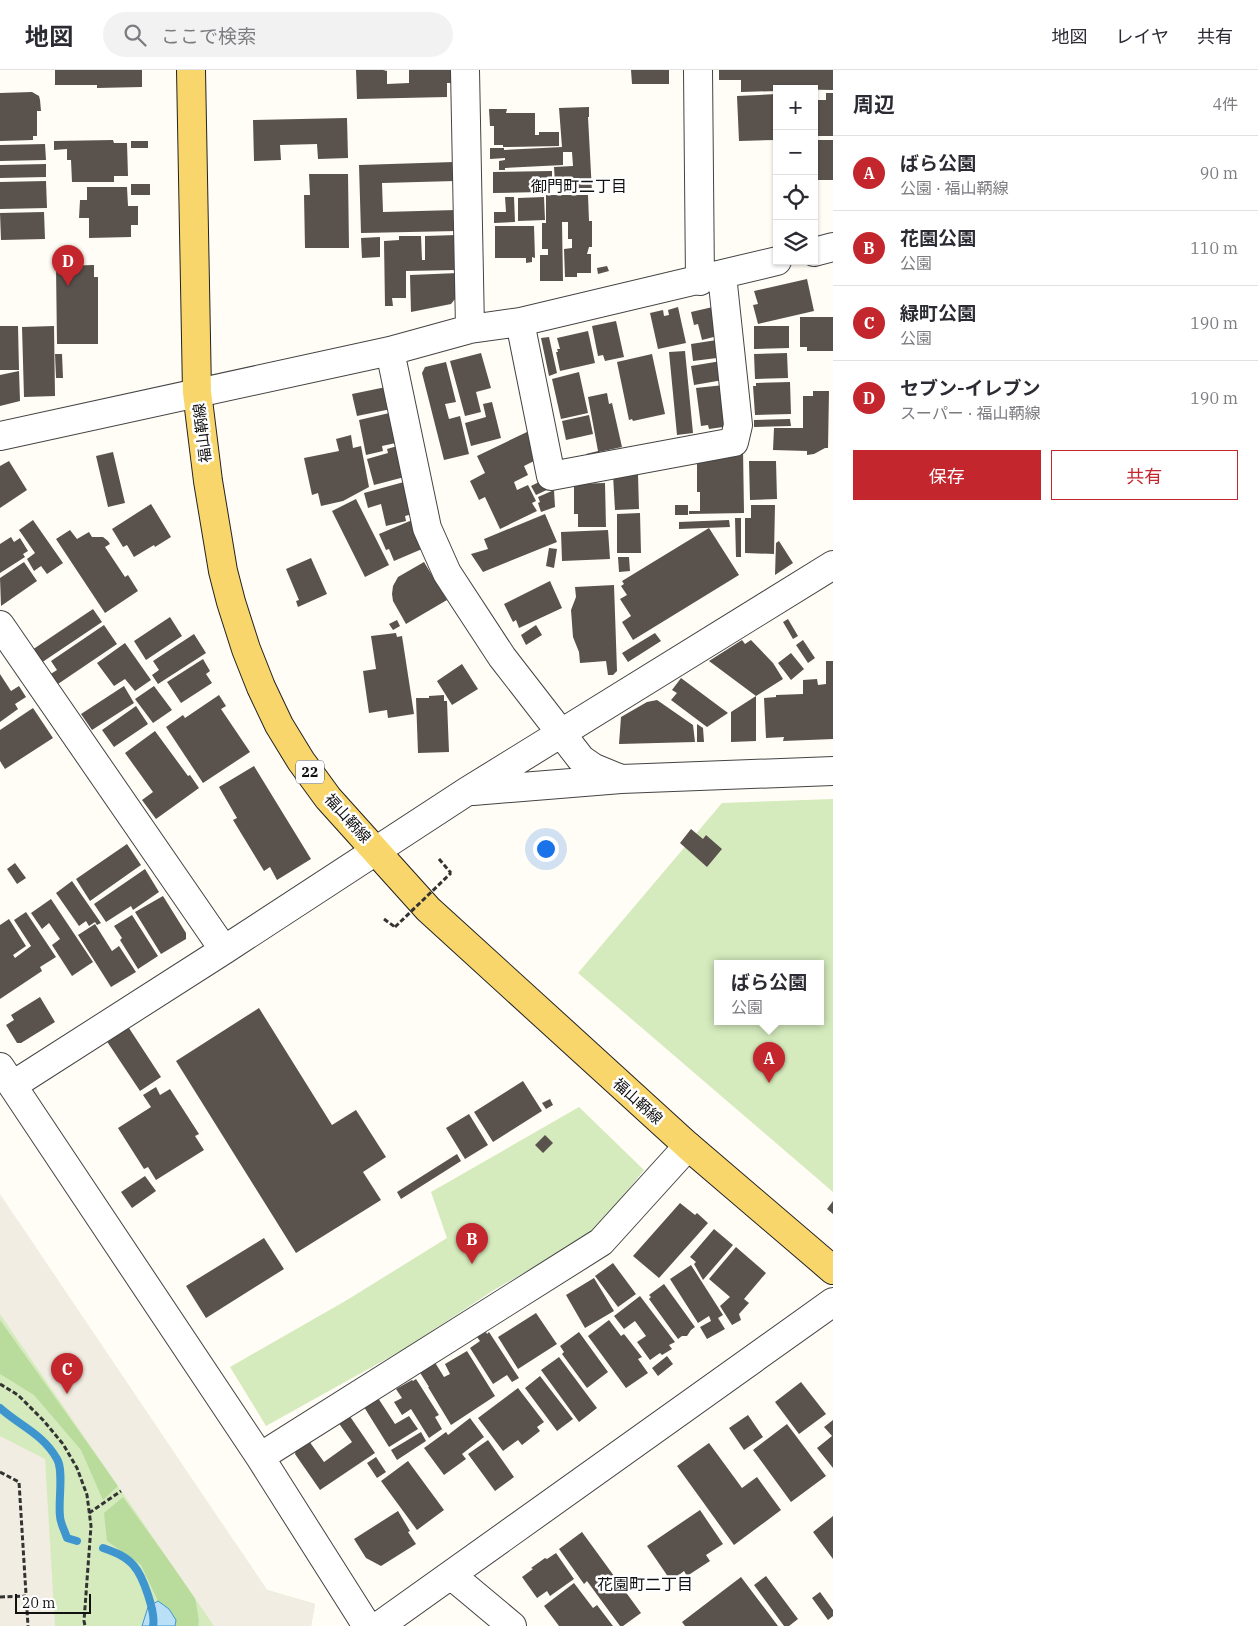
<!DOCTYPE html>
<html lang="ja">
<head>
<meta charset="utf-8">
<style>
  body { margin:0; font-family:"IBM Plex Serif","Noto Sans JP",serif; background:#f2f2f3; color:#2b2b33 }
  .controls { position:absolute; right:15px; top:15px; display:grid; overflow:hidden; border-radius:0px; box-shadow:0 1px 4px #0004 }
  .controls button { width:45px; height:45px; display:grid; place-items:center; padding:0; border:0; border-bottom:1px solid #e1e1e2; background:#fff; color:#2b2b33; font:25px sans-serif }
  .scale { position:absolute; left:15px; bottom:12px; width:76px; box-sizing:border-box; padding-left:5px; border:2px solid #111; border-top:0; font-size:14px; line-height:18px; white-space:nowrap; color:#111; -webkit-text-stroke:4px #fff; paint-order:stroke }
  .you { position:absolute; left:545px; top:778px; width:18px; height:18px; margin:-12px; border:4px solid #fff; border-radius:50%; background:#1a73e8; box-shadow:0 0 0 8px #1a73e833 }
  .badge { display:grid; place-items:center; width:32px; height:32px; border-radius:50%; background:#c4262e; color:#fff; font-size:16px; font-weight:700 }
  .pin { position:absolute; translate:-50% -41px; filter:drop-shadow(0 1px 2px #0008) }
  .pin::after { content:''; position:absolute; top:26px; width:18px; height:15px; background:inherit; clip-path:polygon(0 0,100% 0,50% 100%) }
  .popup { position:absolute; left:714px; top:890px; width:110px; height:65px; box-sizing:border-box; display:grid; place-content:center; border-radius:0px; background:#fff; filter:drop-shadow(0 1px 4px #0005); font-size:16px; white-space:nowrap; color:#7c7c81 }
  .popup b { font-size:19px; color:#2b2b33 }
  .popup::after { content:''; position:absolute; left:50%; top:100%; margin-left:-10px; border:10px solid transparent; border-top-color:#fff }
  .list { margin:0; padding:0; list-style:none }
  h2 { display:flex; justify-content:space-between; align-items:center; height:65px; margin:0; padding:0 20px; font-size:21px }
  h2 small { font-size:16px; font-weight:400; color:#7c7c81 }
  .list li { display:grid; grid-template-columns:32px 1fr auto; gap:15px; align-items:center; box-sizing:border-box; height:75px; padding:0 20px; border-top:1px solid #e1e1e2 }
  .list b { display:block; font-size:19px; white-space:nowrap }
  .list p { margin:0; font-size:16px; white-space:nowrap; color:#7c7c81 }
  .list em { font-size:16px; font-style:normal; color:#7c7c81 }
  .actions { display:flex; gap:10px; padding:15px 20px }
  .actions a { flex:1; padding:11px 0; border:1px solid #c4262e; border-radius:0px; text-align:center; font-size:18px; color:#c4262e }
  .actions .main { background:#c4262e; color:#fff }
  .icon { flex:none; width:28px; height:28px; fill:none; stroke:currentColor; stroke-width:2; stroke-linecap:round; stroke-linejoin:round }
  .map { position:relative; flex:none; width:833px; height:1556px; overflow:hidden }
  header { display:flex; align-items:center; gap:30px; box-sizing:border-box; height:70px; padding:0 25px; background:#fff; border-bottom:1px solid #e1e1e2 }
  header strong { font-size:24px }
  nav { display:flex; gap:28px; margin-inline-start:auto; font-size:18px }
  .search { width:350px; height:45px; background:#f2f2f3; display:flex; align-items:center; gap:12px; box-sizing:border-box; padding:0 18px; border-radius:28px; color:#7c7c81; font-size:19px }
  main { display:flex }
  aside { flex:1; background:#fff }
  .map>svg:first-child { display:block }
  .green { fill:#d5ebbd; fill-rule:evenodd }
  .forest { fill:#b9dc9c }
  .plaza { fill:#f1ede2 }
  .water { fill:#b9e0f7; stroke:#3f96cf }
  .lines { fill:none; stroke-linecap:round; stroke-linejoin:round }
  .stream { stroke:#3f96cf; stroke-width:8 }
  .building { fill:#5a524d }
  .minor-casing { stroke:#444; stroke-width:30 }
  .major-casing { stroke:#222; stroke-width:30 }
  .path { stroke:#333; stroke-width:3; stroke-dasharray:5 2.5; stroke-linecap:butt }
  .minor { stroke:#fff; stroke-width:28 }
  .major { stroke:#f9d66b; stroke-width:28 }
  .path-bridge { stroke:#333; stroke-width:3; stroke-dasharray:5 2.5; stroke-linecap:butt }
  .labels { text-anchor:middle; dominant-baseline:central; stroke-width:5; stroke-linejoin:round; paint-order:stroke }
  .shield { fill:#fff; stroke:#585858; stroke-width:1 }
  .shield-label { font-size:14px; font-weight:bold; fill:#111 }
  .street-label { font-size:15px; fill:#111; stroke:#fff }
  .neighbourhood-label { font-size:16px; fill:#111; stroke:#fff }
</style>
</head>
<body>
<header>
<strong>地図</strong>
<div class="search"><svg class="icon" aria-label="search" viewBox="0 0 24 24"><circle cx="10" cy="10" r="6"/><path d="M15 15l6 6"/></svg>ここで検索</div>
<nav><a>地図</a><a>レイヤ</a><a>共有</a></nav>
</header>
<main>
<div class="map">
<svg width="833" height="1556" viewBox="0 0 833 1556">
  <rect width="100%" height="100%" fill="#fffdf5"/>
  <!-- green -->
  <path class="green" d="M833,729V1122L578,903L722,733ZM718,894H820V952H718Z
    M579,1037L644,1100L595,1162L494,1220L406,1278L266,1356L230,1297L347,1230L447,1168L431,1122Z
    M0,1128L267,1520L315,1534L311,1556H0Z"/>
  <!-- forest -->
  <path class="forest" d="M0,1250L118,1416L103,1430L81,1380L34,1325L0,1304Z
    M123,1427L195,1527L199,1551L198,1556H175L176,1550L169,1539L158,1531L141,1495L107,1471L104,1443Z"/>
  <!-- plaza -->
  <path class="plaza" d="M0,1124L267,1520L315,1534L311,1556H214L0,1244Z
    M0,1366L45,1389L55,1556H0Z"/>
  <!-- water -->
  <path class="water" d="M158,1531L169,1539L176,1550L175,1556H142L148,1537Z"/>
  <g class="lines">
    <!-- stream -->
    <path class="stream" d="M0,1338C20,1356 43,1364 57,1389C64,1400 58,1432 60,1446C60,1453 65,1461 67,1468L77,1471
      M103,1478C114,1482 126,1486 134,1496C143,1506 156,1543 153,1556"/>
  </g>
  <!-- building -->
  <path class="building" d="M55,0H142V17L97,18V15H55Z
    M356,0H383L387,1V14L409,13V0H452V13H447V27L357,29Z
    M631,0H669V14H632Z
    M719,0H833V20L777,19V21L741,22V10H719Z
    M32,22L39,26L40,30L41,41H37V66H33V70L0,71V23Z
    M818,23V30H826V23H833V66H814V24Z
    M777,24V57L775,58V70L739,71L737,26Z
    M589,37V47H588L592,122L569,123L568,113H555L554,97L573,96L572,82H563V95L505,98V100H499V91L505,90V88L490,89V78H504V80L562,77L559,38Z
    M489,39H507L506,43H535V65H539V62H559V76L503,77V75H494V56H490Z
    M347,48L348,88L318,89L317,74L280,75L281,90L254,91L253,50Z
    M113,70L114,73H127L128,106H114V112H72L71,90H67V79L54,80V71Z
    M815,70H833V110H816Z
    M131,71H148V78H131Z
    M45,74L46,90L0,91V75Z
    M454,92L455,111L382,113L383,142L456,140L457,161L361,163L359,95Z
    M46,94V107L0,108V95Z
    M552,101V119L539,120V122L493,123V102Z
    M309,104H348L349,178H305L304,125H310Z
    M46,111L47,138L0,139V112Z
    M131,114H150V125H131Z
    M87,117H127L128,136H138V155H131V167L89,168V148H79L80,130H87Z
    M546,125H588L589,151H592V177H589L587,184H591V203H577V207H565L564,179L572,178V169H568V152H562L563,211H540V185H548V179H542V153H546Z
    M505,127H514L515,152L494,153V142H506Z
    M544,127L545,150L518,151V128Z
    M44,142L45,169L1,170L0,143Z
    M495,156H534L535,188L532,187V192L526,193V188H495Z
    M457,165V200L406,201V228H392L393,236H385L384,171L399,170V166H421L422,190H425V166Z
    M380,167V187L362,188L361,168Z
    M94,195V207H98V274H57L56,196Z
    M607,196L609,201L598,204L597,198Z
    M458,203L459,224L451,234L411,242L410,205Z
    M807,209L814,241L758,254L753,235L758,234L754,221Z
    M726,234L733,262L702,270L698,254L694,255L691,242Z
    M678,237L686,273L658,279L650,243L663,240L664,246L669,245L668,240Z
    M800,247H833V281H807V277H800Z
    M616,251L624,287L605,291L603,285L598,286L592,256Z
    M0,256H18L19,300H0Z
    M54,256L55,326L24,327L22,257Z
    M754,256H789V278L754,279Z
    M588,261L595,293L560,301L556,282H558L557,279H560L557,268Z
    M549,267L557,303L549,306L541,268Z
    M723,269L725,287L693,291L691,274Z
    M685,281L693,363L677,365L669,282Z
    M481,283L491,318L476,322L481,342L465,346L450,291Z
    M787,283L788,308L755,309L754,284Z
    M55,284H62L63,308H56Z
    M652,284L665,344L633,351L632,349L629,350L617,292Z
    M727,290L729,309L694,315L691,296Z
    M446,292L456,332L445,334L449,349L460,346L469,384L444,390L422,303L425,297Z
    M19,301L20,331L0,336V305Z
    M579,302L588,343L561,349L552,309Z
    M790,312L791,344L755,345L753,316H756V313Z
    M724,315L730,356L709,359L708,355L701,356L696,318Z
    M386,317L391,339L357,346L352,324Z
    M813,321H829L828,378H825L814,384L807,385V381L773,380L774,358H803V326H813Z
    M607,323L609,334L612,333L622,377L599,382L600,387L588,390L586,384L598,381L588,327Z
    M492,332L501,368L471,376L465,353L486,347L483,334Z
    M398,341L405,371L382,376L383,381L366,385L359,350Z
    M589,345L593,364L566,370L562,351Z
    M790,349L791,356L754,357V350Z
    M527,362L540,388L524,396L528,405L514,412L517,420L528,415L536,431L532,433L537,441L500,459L485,427L479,430L470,411L485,403L477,386Z
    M351,365L353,378L361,376L369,417L343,431L321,436L318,423L312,425L304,388L339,381L336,369Z
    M401,375L412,405L374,415L367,389L388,383L387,379Z
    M743,379L744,443L689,444V441H700V422H697V389Z
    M113,382L125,433L108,437L96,386Z
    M9,391L27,420L0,438V396Z
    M749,391H776L777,429L750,430Z
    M638,404L639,439L615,440L613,405Z
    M549,407L553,417L536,425L531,416Z
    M411,410L420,442L405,446L406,451L386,456L381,434L368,438L364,423Z
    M605,413L606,457H578V444H574V414Z
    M554,420L555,437L541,442L538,433L540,432L538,427Z
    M356,429L389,495L365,507L332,441Z
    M151,434L171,467L155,477L154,475L134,487L127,475L123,477L112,459Z
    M675,435H688V445H675Z
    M751,435H775L774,484L745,483V448H751Z
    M640,443L641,483H617V444Z
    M545,444L557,472L483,502L471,484L488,479L484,469Z
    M417,448L429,476L394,491L389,479L386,480L379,464Z
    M735,448H741V487H736Z
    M33,450L63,493L47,504L41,496L34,501L27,489L35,483L19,460Z
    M729,450L730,457L679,459V452Z
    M709,458L739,505L633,570L622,552L631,546L620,529L627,525L621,516L624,514L622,511Z
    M70,460L77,469L89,462L92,467H103L108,471L110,474L105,477L125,507L128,505L138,521L105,543L56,469Z
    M608,460L610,489L562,491L561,462Z
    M11,467L14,472L20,468L28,481L23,484L25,487L0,503V474Z
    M779,471L793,493L775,505L776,473Z
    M549,478L557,479L554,498L546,496Z
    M618,487H629L630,501L619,502Z
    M311,488L327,524L298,537L296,531L299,530L286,499Z
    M24,492L37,511L1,536L0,508Z
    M424,492L447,530L406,554L393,531L392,524L393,516L398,507Z
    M550,511L562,538L519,558L516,550L513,552L504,534Z
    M614,515L617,601L613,605H608L606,591L580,593L579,582L573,567L571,540L576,527L575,517Z
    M93,539L102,552L41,593L32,580Z
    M170,547L182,566L146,590L134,571Z
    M788,549L798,566L793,569L783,552Z
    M397,550L400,556L393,560L389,554Z
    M104,555L117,574L55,616L49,605L57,600L51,591Z
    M536,555L542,565L526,575L521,565Z
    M396,563L397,567L402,566L414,644L388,648L387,640L369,643L363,601L376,599L371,566Z
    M655,563L661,571L628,592L622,583Z
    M194,564L206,583L158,614L152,605L159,600L153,591Z
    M742,570L745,574L751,570L773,593L783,609L756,626L709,591Z
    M803,570L815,588L808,593L796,575Z
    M125,573L151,610L135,621L125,609L114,616L97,593Z
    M791,583L804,599L791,610L778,593Z
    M203,589L210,601L206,604L212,613L181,633L167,612Z
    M826,591H833V669L783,671L784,667L766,668L764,628L776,627V625L803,624V610L817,609L818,615L826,614Z
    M462,594L478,619L452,635L437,611Z
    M0,604L11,621L19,616L26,627L15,634L18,639L0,652Z
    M681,608L728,643L707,657L671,630L677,623L672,620Z
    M124,616L134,633L92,660L81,644Z
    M154,616L172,640L153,653L135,629Z
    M219,625L226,636L221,639L250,682L203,713L166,657L183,645L185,648Z
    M444,625V631H447L449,682L418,683L416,628H429V626Z
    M756,626V671L731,672V642Z
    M657,630L693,655L695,672L619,674L621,647L647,632Z
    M136,636L148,654L114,677L102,660Z
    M33,638L53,668L5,699L0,691V660Z
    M697,654L703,658L704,672H697Z
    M155,661L188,706L190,705L199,718L156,749L142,730L153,722L125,683Z
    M254,696L311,789L277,810L270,797L264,801L233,750L237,748L219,717Z
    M691,759L703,769L706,765L722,779L707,797L680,773Z
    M127,774L141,795L90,831L76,809Z
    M15,793L26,808L17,814L7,799Z
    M145,799L159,822L133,840L131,836L106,852L94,834Z
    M72,811L101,853L97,855L95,852L89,856L86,851L79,856L56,823Z
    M163,826L186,863V869L161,884L135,842Z
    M51,829L93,892L72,906L52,875L60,869L49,853L42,859L31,843Z
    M26,842L56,887L40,897L42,901L0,929V855L9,849L26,876L13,885L15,888L31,876L14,850Z
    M132,845L158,886L138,899L120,870L122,868L114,856Z
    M95,854L112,881L119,876L136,902L111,917L78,865Z
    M40,927L55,952L21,973H17L6,955L14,950L11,945Z
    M259,938L332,1055L356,1040L386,1087L363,1102L381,1130L296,1183L176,991Z
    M127,955L161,1007L140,1021L106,970Z
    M523,1011L542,1041L493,1072L474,1042Z
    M156,1017L160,1025L170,1019L199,1064L195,1066L204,1080L156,1110L148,1097L144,1099L118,1058L151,1037L143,1025Z
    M550,1029L553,1035L546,1039L542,1033Z
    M469,1044L488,1075L465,1089L446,1058Z
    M545,1065L553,1073L543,1083L535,1075Z
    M457,1084L461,1091L401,1129L397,1122Z
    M145,1106L156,1121L132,1138L121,1122Z
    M833,1131V1144L827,1139Z
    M680,1133L695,1145L697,1143L708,1153L659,1208L633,1186Z
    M714,1159L733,1175L703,1210L694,1194L696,1192L690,1187Z
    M264,1168L284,1199L206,1248L186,1216Z
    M736,1177L766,1203L744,1229L749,1233L739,1244L741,1250L732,1255L720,1236L730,1227L709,1209Z
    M613,1193L636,1224L618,1237L595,1206Z
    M691,1195L723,1245L718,1248L725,1259L707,1269L700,1257L711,1251L709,1246L698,1253L670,1209Z
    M594,1208L614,1241L585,1258L566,1225Z
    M664,1214L695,1257L691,1260L687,1266H682L678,1269L649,1229L651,1227L649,1225Z
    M640,1226L675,1272L669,1275L672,1279L662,1285L660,1283L650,1290L637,1272L646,1266L635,1251L624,1259L614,1246Z
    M536,1243L557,1274L518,1299L498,1267Z
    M609,1250L621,1266L624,1264L642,1287L638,1289L648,1303L626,1318L588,1266Z
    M486,1262L487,1264L489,1262L519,1308L512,1312L507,1305L493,1314L470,1278L480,1271L477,1267Z
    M579,1262L608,1302L587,1318L562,1284L564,1282L560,1276Z
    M467,1281L495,1326L451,1355L428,1317H429L419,1301L434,1291L444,1307L450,1304L445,1294Z
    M667,1286L673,1294L658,1306L652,1298Z
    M559,1287L597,1338L579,1352L541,1300Z
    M540,1306L573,1349L557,1361L525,1318Z
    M416,1309L439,1345L435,1347L442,1359L429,1368L411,1339L402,1345L394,1332L402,1328L396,1319L412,1310L413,1311Z
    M801,1312L826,1344L799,1364L775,1332Z
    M518,1318L544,1352L537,1357L540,1361L522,1375L518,1370L503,1381L478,1348Z
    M378,1328L395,1354L409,1346L418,1359L389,1377L364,1337Z
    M349,1345L375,1383L320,1420L295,1384L296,1380L309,1371L324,1392L352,1372L338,1352Z
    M748,1345L763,1367L744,1380L729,1358Z
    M470,1348L484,1367L462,1384L466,1389L444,1405L424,1378L446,1362L448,1365Z
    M833,1350V1398L817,1378L832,1366L824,1357Z
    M787,1354L826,1406L791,1432L753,1380Z
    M421,1362L426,1371L397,1390L391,1380Z
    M488,1370L514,1407L495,1421L468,1384Z
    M709,1373L742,1418L757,1407L781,1440L734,1475L677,1396Z
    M376,1387L386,1402L377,1408L367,1393Z
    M408,1391L444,1440L417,1460L381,1411Z
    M700,1440L723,1474L706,1485L710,1491L687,1506L684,1501L671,1511L647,1476Z
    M398,1441L410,1461L408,1462L416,1474L381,1496L366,1488L354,1469Z
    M833,1446V1489L813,1462Z
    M582,1462L641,1543L623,1556H620L587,1511L584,1514L559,1479Z
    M556,1483L574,1509L550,1526L547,1521L537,1528L522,1507L533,1499L531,1498L545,1488L547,1489Z
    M766,1506L798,1549L789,1556H784L754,1515Z
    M741,1507L778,1556H685L682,1552Z
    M574,1513L593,1538L597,1535L613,1556H559L544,1536Z
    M820,1522L833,1540V1546L828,1550L812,1528Z"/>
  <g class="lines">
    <!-- minor casing -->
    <g class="minor-casing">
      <path id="minor" d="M465,0L470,259
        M698,0L700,211
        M814,182L833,177
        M520,252L551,406L734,372L738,355L722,205
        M390,281L427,458L447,503L502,587L581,689L594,698L621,709
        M0,366L390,281L470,259L520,252L777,191
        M0,555L224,880
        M473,721L621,709L833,701
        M0,997L260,1387L367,1556
        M13,1015L224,880L466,722L833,495
        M260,1387L601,1172L688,1076
        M451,1505L512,1556
        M379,1556L833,1232"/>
    </g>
    <!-- major casing -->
    <g class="major-casing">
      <path id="major" d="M191,0L197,322L208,411L223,501L231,532L246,579L261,617L279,655L301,691L328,728L428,839L688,1076L833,1200"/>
    </g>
    <!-- path -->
    <path class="path" d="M439,789L451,803
      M384,849L395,857
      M0,1314L18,1325L43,1350L63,1374L77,1398L87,1425L91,1456L84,1551L85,1556
      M0,1402L19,1412L28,1556
      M89,1443L121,1421
      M0,1527L26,1526"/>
    <!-- minor -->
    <use href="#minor" class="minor"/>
    <!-- major -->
    <use href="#major" class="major"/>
    <!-- path-bridge -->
    <path class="path-bridge" d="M395,857L451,803"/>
  </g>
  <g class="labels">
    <!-- shield labels -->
    <rect class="shield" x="296" y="690.5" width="28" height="23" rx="4"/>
    <g class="shield-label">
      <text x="310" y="702">22</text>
    </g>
    <!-- street labels -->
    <g class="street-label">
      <text transform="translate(202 363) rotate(-97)">福山鞆線</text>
      <text transform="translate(348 748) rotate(48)">福山鞆線</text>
      <text transform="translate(638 1031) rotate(42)">福山鞆線</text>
    </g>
    <!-- neighbourhood labels -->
    <g class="neighbourhood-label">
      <text x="579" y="116">御門町二丁目</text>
      <text x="645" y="1514">花園町二丁目</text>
    </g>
  </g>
</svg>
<div class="controls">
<button>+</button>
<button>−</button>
<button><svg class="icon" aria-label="locate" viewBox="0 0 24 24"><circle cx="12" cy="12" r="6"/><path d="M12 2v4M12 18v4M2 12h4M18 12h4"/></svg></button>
<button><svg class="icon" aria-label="layers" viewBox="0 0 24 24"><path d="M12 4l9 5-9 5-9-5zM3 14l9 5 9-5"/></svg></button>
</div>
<div class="scale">20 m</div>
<div class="you"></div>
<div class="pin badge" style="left:769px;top:1013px">A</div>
<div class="popup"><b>ばら公園</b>公園</div>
<div class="pin badge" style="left:472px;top:1194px">B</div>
<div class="pin badge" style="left:67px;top:1324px">C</div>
<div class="pin badge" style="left:68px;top:216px">D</div>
</div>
<aside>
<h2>周辺<small>4件</small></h2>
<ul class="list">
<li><span class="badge">A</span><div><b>ばら公園</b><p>公園 · 福山鞆線</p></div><em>90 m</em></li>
<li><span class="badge">B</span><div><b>花園公園</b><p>公園</p></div><em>110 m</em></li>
<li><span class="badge">C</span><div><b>緑町公園</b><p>公園</p></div><em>190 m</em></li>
<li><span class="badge">D</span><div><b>セブン-イレブン</b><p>スーパー · 福山鞆線</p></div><em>190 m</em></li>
</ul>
<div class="actions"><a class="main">保存</a><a>共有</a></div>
</aside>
</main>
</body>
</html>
